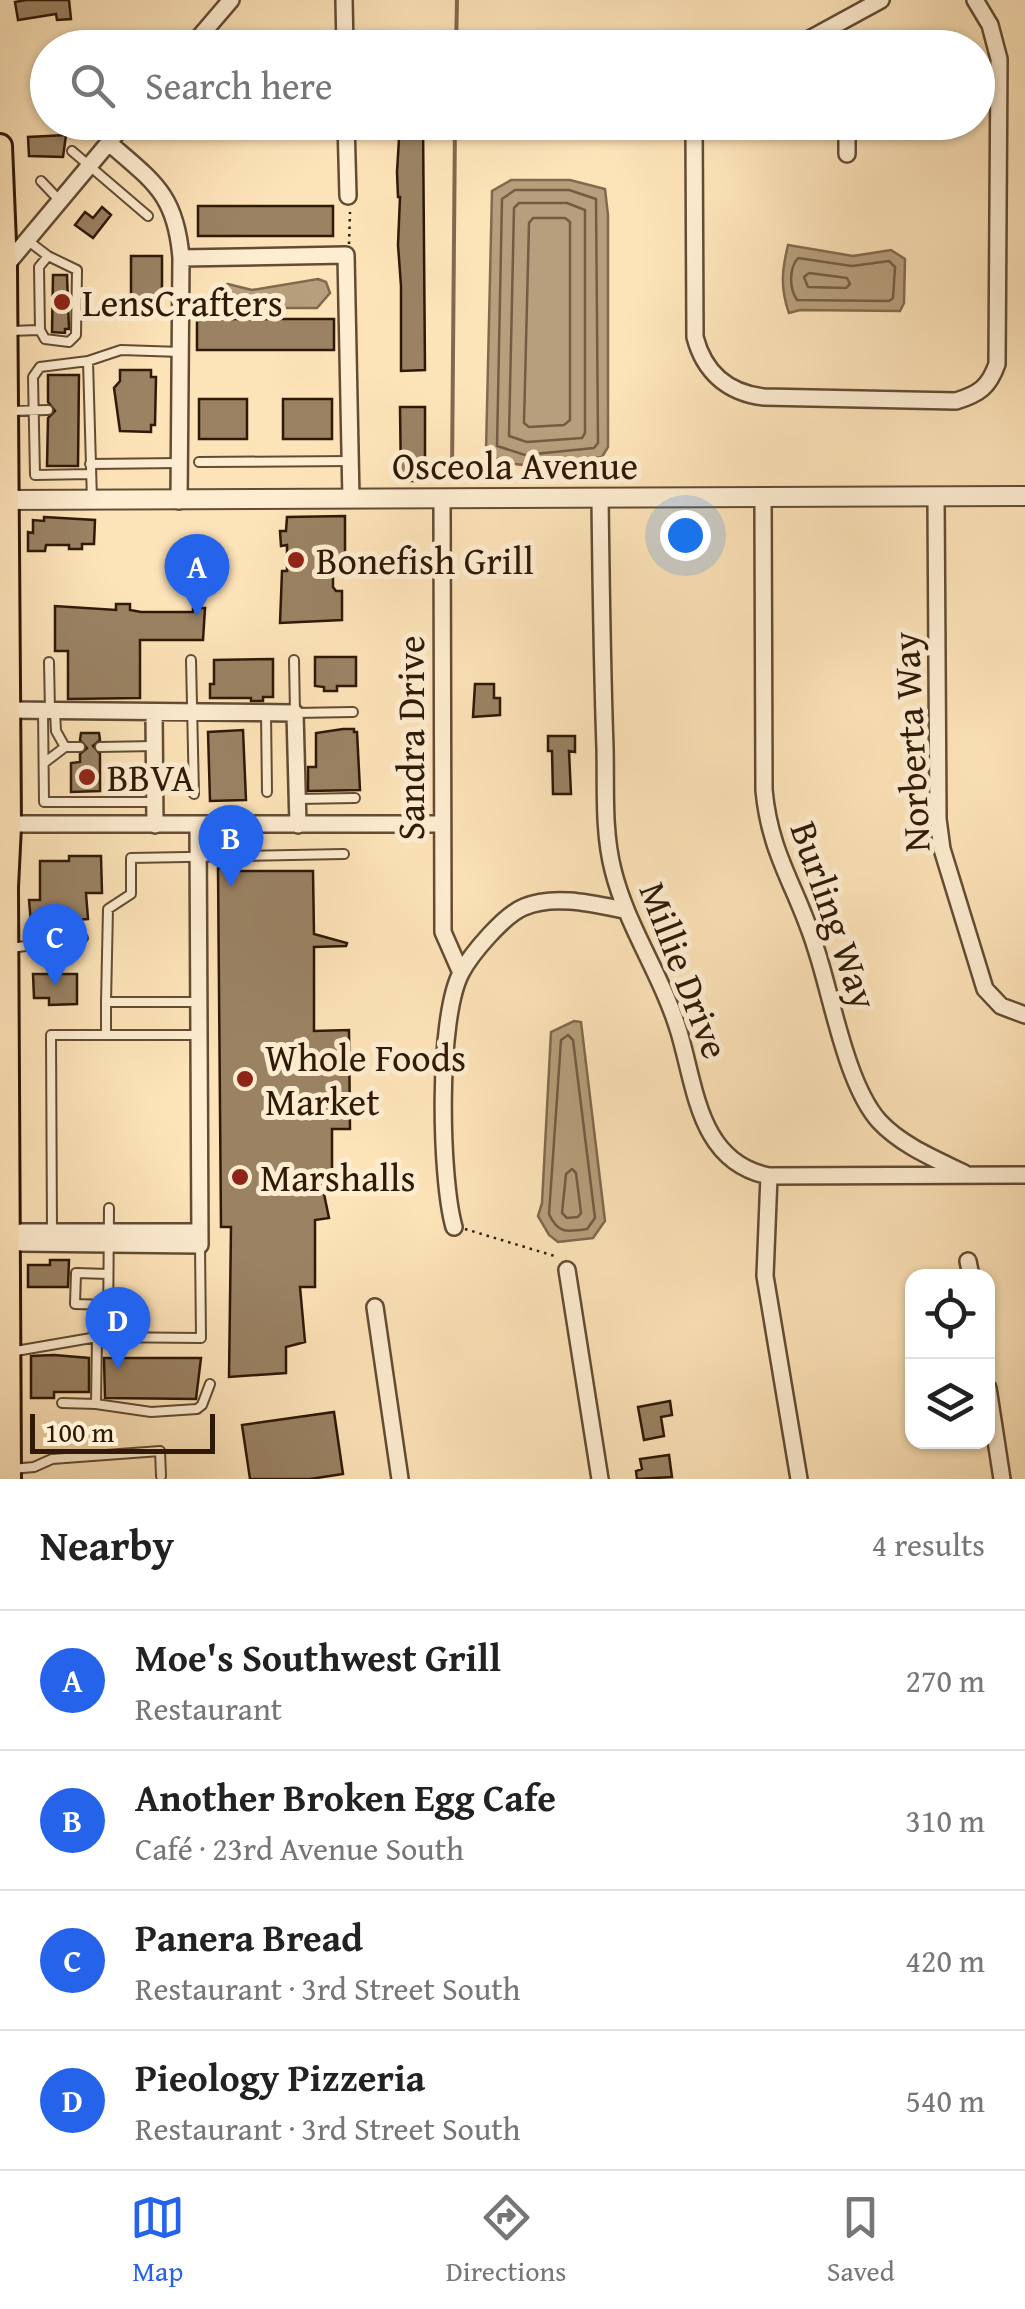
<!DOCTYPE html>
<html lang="en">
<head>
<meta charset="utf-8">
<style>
  body { margin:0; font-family:"Gentium Book Plus",serif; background:#f2f2f2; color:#222 }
  .controls { position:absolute; right:30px; bottom:30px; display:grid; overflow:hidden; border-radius:20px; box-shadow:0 2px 8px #0004 }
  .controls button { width:90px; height:90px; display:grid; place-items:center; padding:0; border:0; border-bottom:2px solid #e0e0e0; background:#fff; color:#222; font:50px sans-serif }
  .scale { position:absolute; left:30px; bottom:25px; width:185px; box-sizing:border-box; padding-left:10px; border:5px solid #2f1907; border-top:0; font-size:28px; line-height:35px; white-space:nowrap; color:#2f1907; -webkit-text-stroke:8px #feedd1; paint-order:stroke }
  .you { position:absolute; left:685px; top:535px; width:35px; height:35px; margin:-25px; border:8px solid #fff; border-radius:50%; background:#1a73e8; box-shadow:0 0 0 15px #1a73e833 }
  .badge { display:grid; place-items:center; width:65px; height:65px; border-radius:50%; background:#2563eb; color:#fff; font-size:32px; font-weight:700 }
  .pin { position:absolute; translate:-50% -82px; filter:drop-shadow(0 2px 5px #0008) }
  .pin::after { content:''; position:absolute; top:52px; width:35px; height:30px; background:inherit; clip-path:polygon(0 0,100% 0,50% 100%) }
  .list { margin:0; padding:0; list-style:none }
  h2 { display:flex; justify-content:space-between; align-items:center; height:130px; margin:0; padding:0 40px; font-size:42px }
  h2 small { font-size:32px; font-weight:400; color:#767676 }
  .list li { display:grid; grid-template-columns:65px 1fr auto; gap:30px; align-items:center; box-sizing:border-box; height:140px; padding:0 40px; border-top:2px solid #e0e0e0 }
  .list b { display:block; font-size:38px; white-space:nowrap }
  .list p { margin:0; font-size:32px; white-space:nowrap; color:#767676 }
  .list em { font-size:32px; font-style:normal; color:#767676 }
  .icon { flex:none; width:55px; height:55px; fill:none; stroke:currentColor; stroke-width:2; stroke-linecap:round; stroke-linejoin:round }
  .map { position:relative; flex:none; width:1025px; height:1479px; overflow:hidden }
  .search { position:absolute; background:#fff; box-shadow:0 2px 8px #0004; left:30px; right:30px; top:30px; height:110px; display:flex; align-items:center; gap:25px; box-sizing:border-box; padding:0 35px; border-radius:55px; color:#767676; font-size:38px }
  .sheet { height:690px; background:#fff }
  nav { display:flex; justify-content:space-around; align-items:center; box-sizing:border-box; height:140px; border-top:2px solid #e0e0e0; background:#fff; font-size:28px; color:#767676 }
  nav a { display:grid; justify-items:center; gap:5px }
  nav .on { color:#2563eb }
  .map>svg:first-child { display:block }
  .water { fill:#b79e7c; stroke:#81694d; stroke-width:2.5 }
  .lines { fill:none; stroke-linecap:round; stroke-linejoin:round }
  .shore { stroke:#735c42; stroke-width:2.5 }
  .stream { stroke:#81694d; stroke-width:4 }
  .building { fill:#9a8263; stroke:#2f1907; stroke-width:2.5 }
  .service-casing { stroke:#624c33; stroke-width:12 }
  .minor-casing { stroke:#624c33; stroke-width:20 }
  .tertiary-casing { stroke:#624c33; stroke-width:22 }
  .primary-casing { stroke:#2f1907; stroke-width:28 }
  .path { stroke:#2f1907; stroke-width:2.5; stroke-dasharray:2.5 5; stroke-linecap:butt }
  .service { stroke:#feedd1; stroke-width:8 }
  .minor { stroke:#feedd1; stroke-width:15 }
  .tertiary { stroke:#feedd1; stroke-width:18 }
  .primary { stroke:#fde3b8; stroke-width:22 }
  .poi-dot { fill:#8f2418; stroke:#feedd1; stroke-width:4 }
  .labels { text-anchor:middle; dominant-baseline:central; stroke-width:10; stroke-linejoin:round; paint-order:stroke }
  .poi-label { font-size:38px; fill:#2f1907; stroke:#feedd1; text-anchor:start }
  .street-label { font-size:38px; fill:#2f1907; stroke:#feedd1 }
</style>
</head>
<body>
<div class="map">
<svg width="1025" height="1479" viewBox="0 0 1025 1479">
  <rect width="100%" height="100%" fill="#fde3b8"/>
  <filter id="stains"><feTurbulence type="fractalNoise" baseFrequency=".002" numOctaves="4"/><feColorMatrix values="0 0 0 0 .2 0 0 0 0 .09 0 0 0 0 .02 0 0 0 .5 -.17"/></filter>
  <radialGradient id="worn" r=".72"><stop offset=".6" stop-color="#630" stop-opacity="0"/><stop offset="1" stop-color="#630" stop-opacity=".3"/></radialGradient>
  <!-- water -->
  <path class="water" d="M511,180H570L605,189L608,215V447L602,457C572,462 511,475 486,452L492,191Z
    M788,245L853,256L891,250L905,259L904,303L900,311L800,310L789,313C780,288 782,270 788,245Z
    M318,279L326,282L330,293L317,308H220L213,294L217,286L228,284L252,290Z
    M574,1021L581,1022L605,1221L593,1238L558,1242L549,1235L538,1216L542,1203L551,1032Z"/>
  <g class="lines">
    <!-- shore -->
    <path class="shore" d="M515,190H569L596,199L598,443L594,448L525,455L497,446L502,199Z
      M519,203H567L585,210V433L582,438L527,442L509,436L514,208Z
      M533,218H565L570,222V420L564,425L529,427L524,423L529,223Z
      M798,258L852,266L889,261L895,267L893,298L889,301L797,300C789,288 789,268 798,258Z
      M809,273L847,278L850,284L846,288L808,287L804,277Z
      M568,1035L573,1040L595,1218L587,1229C567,1232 558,1234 549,1214L561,1040Z
      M572,1169L576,1173L581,1213L578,1217L567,1218L562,1213L566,1174Z"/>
    <!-- stream -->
    <path class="stream" d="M456,48L457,0
      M452,472L455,122"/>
  </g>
  <!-- building -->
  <path class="building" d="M26,0H69L71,19L57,20L56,14L18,20L15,2Z
    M400,122H423L425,370L401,371V286L398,245L400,197H398L397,172Z
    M66,135L63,157L29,156L28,137Z
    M198,206H333V236H198Z
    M102,207L111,215L93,238L75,225L85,212L93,218Z
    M131,256H162V314H131Z
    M53,275H67L69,329H65V333L52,332Z
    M197,319H334V350H197Z
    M120,370H151V377H156L155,425H151V432L120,431L114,388L120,381Z
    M48,375H79L78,466H47L48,418L55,411L48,402Z
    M199,399H247V439H199Z
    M283,399H332V439H283Z
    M400,407H425V481H401Z
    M345,516V556H333V587L336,591H342V620L280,623L282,571H287V545L281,546L280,531H286L287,517Z
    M44,517L95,520L94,544H82V549H69V545H46L45,551H28V532L33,533V520L44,521Z
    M116,604H130V610L141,612H193V608H205L203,640H140V698L68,699V651H55V606L116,610Z
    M315,657H356V686H337V691H324V687L315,686Z
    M273,659V697H263V701H251V698H210V684H214V660Z
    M475,684H494V698H500V715L473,717Z
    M343,729H354V732H357L360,790L308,791V767H316V733Z
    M243,730L246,800L210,801L208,732Z
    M81,733H99L100,740L93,746L100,754V791L71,792V763L80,762V754L87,748L80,740Z
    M548,736H575V752L569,751L571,794H553L552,751H548Z
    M69,856H101L102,893H86L88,919L31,923L29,900H40V861H69Z
    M218,868H230V871H313L314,934L347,943L346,946L314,947V1031L349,1030L350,1129H332V1187L323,1189L329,1218L315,1220V1287H300L305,1342L286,1347V1373L229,1377L231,1227H221Z
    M33,974H77V1004L49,1005V998H34Z
    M50,1260H69L68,1287H28V1265H50Z
    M54,1355L89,1358V1392H54V1398H31V1356Z
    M104,1358H201L196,1399L105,1398Z
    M670,1401L672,1415L661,1417L664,1436L644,1440L638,1407Z
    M334,1412L343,1474L310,1479H250L242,1425Z
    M669,1455L672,1477L637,1479L636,1471L642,1469L640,1459Z"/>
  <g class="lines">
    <!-- service casing -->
    <g class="service-casing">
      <path id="service" d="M89,122L109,143
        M72,151L148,216
        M41,181L60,201
        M40,330L45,339L69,342L76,335L77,270L48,256
        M9,331L40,330L39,267L48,256L27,240
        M88,361L92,501
        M10,411L48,410
        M199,462L351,461
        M90,464L180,463
        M90,474L35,475L33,377L40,367L88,361L121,350L181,352
        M191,660L194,794
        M294,660L295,713L353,712
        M49,662L50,711
        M43,711L44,802H155
        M55,711L56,731L65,747
        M266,713L267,792
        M100,747L154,746
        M44,763L65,747H80
        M297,799L355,798
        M11,948L83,938
        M199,1002H106L108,909L131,894V858L344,854
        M106,1034V1002
        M52,1232L51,1035H199
        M108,1305L75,1304L76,1273L108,1274
        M108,1336L109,1208
        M10,1352L97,1337L201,1338L200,1245
        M62,1403L96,1404L97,1337
        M96,1404L151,1412L197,1409L202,1405L210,1384
        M12,1469L34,1467L52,1459L160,1451L161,1476"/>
    </g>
    <!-- minor casing -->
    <g class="minor-casing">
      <path id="minor" d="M344,0L345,48
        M831,29L839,48
        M190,48L231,0
        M793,48L881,0
        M346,122L348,196
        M694,122L695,337C704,372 728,393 764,397L956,401C979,394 989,387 997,364L999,59L990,25L975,0
        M109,143C154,182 176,195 181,258L179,501
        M847,154V122
        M181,258L346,255L351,499
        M3,269L126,122
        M600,497C601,580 602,664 605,748C606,788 603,831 613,870C627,927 662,975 679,1032C696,1089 699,1162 769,1176L1025,1175
        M936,497L938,819L942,849L985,989L1001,1006L1025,1015
        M763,498L764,790C770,856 798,889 816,949C832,997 846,1084 879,1121C901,1145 935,1159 964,1173
        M442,500L443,932L461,973
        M7,710L295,713L298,825
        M154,712L155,825
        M2,824H442
        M769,1176L765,1276L799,1479
        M454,1227C440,1177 437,1019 461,973C471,954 504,915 524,907C554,894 594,904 624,910
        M8,1238L21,1243L200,1245L198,825
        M13,1238L21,1232H200
        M968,1261L971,1276
        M567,1270L600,1479
        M375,1307L400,1479
        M988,1388L1002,1479"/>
    </g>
    <!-- tertiary casing -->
    <g class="tertiary-casing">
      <path id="tertiary" d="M0,500L1025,496"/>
    </g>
    <!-- primary casing -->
    <g class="primary-casing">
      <path id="primary" d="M0,146L5,267L9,826L6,887L9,1479"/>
    </g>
    <!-- path -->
    <path class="path" d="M349,244L350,212
      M465,1229L558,1257"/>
    <!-- service -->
    <use href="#service" class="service"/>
    <!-- minor -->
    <use href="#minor" class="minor"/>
    <!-- tertiary -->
    <use href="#tertiary" class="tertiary"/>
    <!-- primary -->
    <use href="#primary" class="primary"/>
  </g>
  <!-- markers -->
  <g class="poi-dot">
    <circle cx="62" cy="302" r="10"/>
    <circle cx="296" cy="560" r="10"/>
    <circle cx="87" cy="777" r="10"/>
    <circle cx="245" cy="1079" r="10"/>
    <circle cx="240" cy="1177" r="10"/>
  </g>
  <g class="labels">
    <!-- poi labels -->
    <g class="poi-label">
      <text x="82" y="302">LensCrafters</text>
      <text x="316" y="560">Bonefish Grill</text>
      <text x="107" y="777">BBVA</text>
      <text x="265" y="1057">Whole Foods<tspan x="265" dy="44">Market</tspan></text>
      <text x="260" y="1177">Marshalls</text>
    </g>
    <!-- street labels -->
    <g class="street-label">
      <text x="515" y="465">Osceola Avenue</text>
      <text transform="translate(410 738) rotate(-90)">Sandra Drive</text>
      <text transform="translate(910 742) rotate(-93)">Norberta Way</text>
      <text transform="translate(835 915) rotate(71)">Burling Way</text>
      <text transform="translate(685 970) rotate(69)">Millie Drive</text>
    </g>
  </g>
  <rect width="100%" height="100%" filter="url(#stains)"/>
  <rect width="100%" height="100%" fill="url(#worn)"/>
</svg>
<div class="controls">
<button><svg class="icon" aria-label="locate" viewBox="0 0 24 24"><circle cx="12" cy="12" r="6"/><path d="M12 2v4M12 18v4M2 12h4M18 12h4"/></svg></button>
<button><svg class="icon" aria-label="layers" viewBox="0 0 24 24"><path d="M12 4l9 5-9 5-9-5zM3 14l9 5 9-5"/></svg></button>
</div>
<div class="scale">100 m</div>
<div class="you"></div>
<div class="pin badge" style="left:197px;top:616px">A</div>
<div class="pin badge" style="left:231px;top:887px">B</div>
<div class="pin badge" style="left:55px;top:986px">C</div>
<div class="pin badge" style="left:118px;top:1369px">D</div>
<div class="search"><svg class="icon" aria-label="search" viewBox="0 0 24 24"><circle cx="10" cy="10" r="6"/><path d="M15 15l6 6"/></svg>Search here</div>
</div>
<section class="sheet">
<h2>Nearby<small>4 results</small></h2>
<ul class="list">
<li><span class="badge">A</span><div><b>Moe's Southwest Grill</b><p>Restaurant</p></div><em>270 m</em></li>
<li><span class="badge">B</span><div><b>Another Broken Egg Cafe</b><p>Café · 23rd Avenue South</p></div><em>310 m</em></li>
<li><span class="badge">C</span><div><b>Panera Bread</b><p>Restaurant · 3rd Street South</p></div><em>420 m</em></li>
<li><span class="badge">D</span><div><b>Pieology Pizzeria</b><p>Restaurant · 3rd Street South</p></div><em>540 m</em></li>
</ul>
</section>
<nav>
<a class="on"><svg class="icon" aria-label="map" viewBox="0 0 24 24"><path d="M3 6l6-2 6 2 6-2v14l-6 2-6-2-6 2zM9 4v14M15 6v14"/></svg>Map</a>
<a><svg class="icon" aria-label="directions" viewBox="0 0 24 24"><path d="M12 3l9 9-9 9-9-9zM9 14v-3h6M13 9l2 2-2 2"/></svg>Directions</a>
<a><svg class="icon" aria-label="saved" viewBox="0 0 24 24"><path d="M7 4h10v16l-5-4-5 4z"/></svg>Saved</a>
</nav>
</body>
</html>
